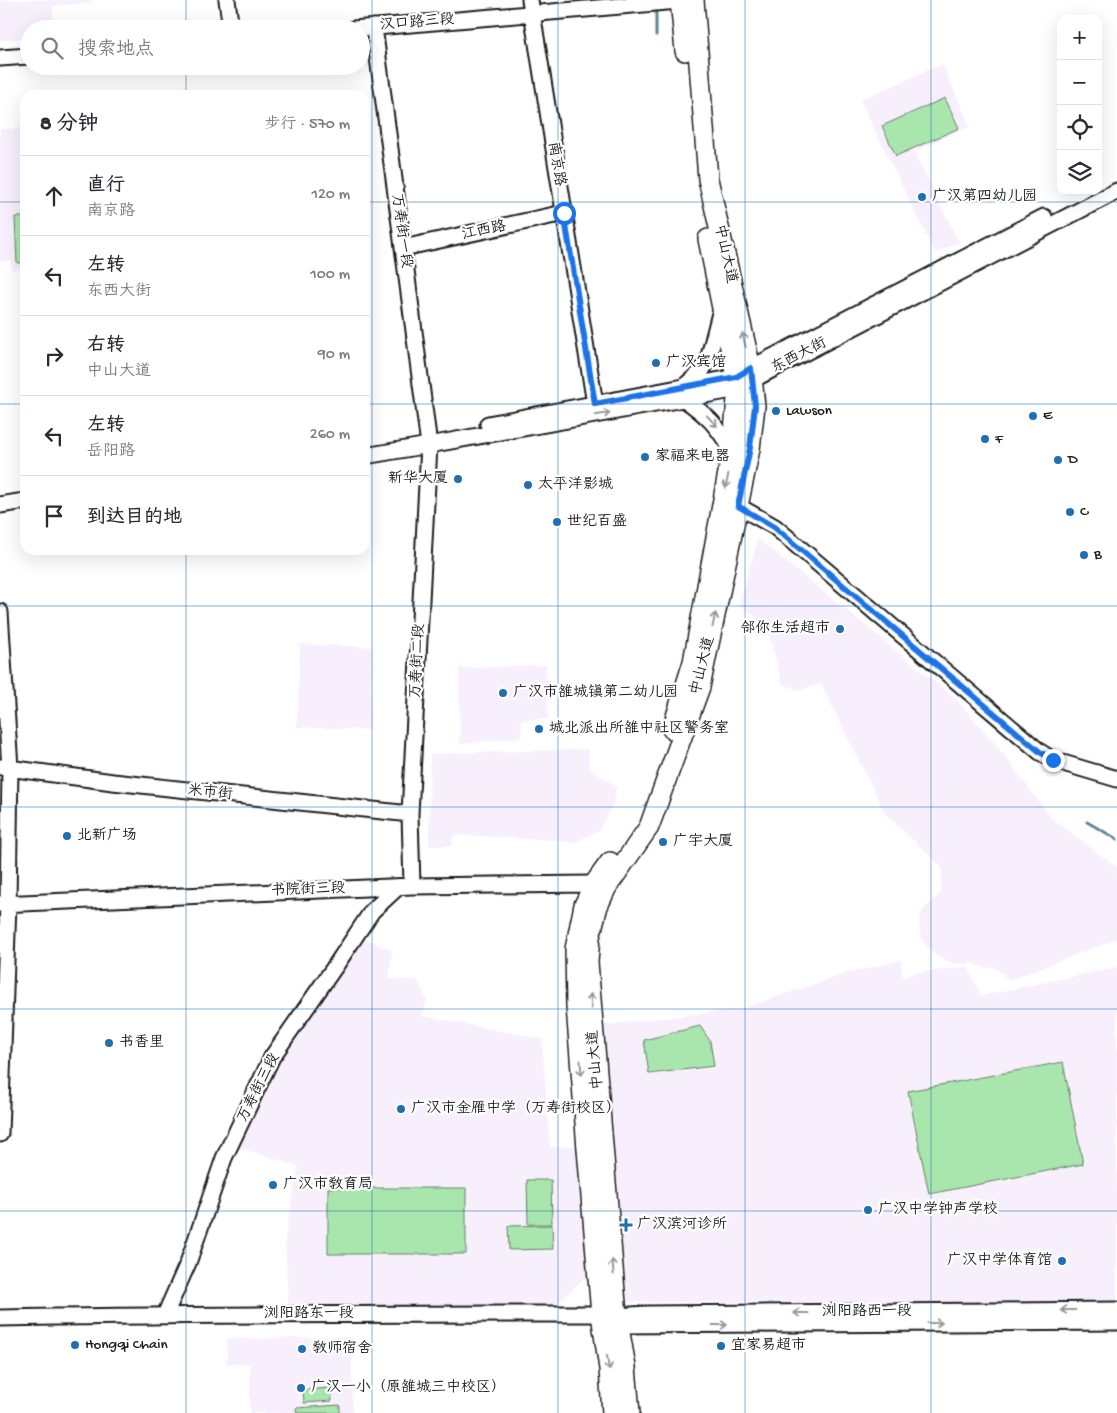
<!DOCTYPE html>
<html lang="zh">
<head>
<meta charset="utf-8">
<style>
  body { margin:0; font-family:"Gochi Hand","LXGW WenKai TC",sans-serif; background:#f2f2f3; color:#2b2b33 }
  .controls { position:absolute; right:15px; top:15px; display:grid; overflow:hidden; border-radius:10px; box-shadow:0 5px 20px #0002 }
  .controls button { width:45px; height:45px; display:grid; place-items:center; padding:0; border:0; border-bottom:1px solid #e1e1e2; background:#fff; color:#2b2b33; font:25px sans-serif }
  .stop { position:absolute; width:15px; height:15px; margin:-11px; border:4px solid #1a73e8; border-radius:50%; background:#fff }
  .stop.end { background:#1a73e8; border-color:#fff; box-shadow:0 1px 5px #0008 }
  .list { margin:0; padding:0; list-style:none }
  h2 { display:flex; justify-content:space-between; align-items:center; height:65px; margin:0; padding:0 20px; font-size:21px }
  h2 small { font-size:16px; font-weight:400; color:#7c7c81 }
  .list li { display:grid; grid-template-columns:32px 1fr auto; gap:15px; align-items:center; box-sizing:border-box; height:80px; padding:0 20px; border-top:1px solid #e1e1e2 }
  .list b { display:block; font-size:19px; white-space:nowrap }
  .list p { margin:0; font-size:16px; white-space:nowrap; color:#7c7c81 }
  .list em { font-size:16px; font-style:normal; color:#7c7c81 }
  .icon { flex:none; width:28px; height:28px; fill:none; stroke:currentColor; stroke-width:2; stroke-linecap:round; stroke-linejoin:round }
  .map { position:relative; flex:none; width:1117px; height:1413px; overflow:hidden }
  .search { position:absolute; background:#fff; box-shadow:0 5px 20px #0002; left:20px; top:20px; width:350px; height:55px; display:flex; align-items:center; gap:12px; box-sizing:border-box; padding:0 18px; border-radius:28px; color:#7c7c81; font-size:19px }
  .panel { position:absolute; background:#fff; box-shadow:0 5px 20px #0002; left:20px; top:90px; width:350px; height:465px; border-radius:15px }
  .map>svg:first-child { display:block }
  .built { fill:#f8effd }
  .green { fill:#a9e6ad; stroke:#628164 }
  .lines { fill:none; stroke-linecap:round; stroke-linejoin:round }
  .stream { stroke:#5c8596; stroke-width:3 }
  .minor-casing { stroke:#1c1c1c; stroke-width:19 }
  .major-casing { stroke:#1c1c1c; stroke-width:22 }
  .minor { stroke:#fff; stroke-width:15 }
  .major { stroke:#fff; stroke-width:19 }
  .oneway { stroke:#999 }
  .route { stroke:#1a73e8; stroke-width:6 }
  .grid { fill:none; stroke:#1f6fb2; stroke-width:1; stroke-opacity:0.55 }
  .poi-dot { fill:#1f6fb2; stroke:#fff; stroke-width:2 }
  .labels { text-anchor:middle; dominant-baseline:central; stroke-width:4.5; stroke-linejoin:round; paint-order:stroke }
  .street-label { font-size:15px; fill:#1c1c1c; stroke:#fff }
  .poi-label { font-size:15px; fill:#1c1c1c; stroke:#fff; text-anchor:start }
</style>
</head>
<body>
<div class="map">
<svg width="1117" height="1413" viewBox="0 0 1117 1413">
  <rect width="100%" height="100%" fill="#fff"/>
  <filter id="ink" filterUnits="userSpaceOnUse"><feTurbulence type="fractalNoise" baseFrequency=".02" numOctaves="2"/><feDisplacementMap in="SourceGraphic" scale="10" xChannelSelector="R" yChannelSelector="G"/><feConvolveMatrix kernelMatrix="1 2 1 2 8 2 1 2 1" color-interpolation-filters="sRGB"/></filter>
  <g filter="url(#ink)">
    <!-- built -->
    <path class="built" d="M0,0H91V3L53,6L54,29H29V38L0,40Z
      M942,64L970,126L914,152L959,242L935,253L860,100Z
      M25,128V268L12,270L11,260L0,261V129Z
      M758,539L954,697L999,748L1051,818L1117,867V939L1009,980L995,967L984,968L975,964H955L937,957L927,947L921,938L919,922L923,910L941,893L942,867L886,815L821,684L800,690L782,684L767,626L739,604Z
      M300,644L373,647L370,730L297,727Z
      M546,665L548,719L521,720L522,737L460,744L459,668Z
      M588,749L589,768L616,786L614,803L599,831L573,843L554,840L453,835L452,846H429L430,754Z
      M363,938L392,950L389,979L417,980L427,1000L423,1016L542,1039L550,1147L581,1146L590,1272L555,1306L288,1307L285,1237L298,1166L240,1148L271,1072L309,1014Z
      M901,960L903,977L918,972L944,970L968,966L981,996L1117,967V1303L627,1302L603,1025L740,1009L848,973Z
      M351,1337L353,1413H250V1364H227V1339Z"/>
    <!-- green -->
    <path class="green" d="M945,98L959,128L896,156L882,126Z
      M15,217H25V262L17,263Z
      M700,1026L710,1041L714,1066L649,1074L644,1040Z
      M1063,1062L1083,1164L929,1194L908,1091Z
      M527,1180H551L552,1224H528Z
      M328,1188H466V1254H328Z
      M552,1225L553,1249L509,1250L508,1226Z
      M331,1388L332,1401L304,1403L303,1390Z
      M340,1405V1413H297L296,1408Z"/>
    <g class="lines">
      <!-- stream -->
      <path class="stream" d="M656,13V35
        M1087,822L1117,839"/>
      <!-- minor casing -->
      <g class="minor-casing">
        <path id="minor" d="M227,0L231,29
          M530,0L595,404
          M374,27L429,445L410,814L412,886
          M353,29L690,0
          M0,58L29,56
          M403,248L564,213
          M686,385L701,372L708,360L721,309
          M684,399C708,416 717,425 732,451
          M488,424L736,377L751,368L1044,217
          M365,456L429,445L738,389L752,380L1117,191
          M0,505L25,501
          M738,506L775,527L1040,752L1053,760L1117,779
          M0,612L10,768L8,904L0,1134
          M1,767L113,782L410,814
          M0,904L412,886L594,884L603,886
          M165,1315L188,1263L224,1158L272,1057L336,965L372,911L398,887
          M0,1318C200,1314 400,1314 601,1314L617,1316L647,1314L1117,1310
          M619,1325L1117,1322"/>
      </g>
      <!-- major casing -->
      <g class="major-casing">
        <path id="major" d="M680,0L685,51
          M672,729L693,662L732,451L738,389L736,377L708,239
          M610,862L594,884L584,905L575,949L576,1006L587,1149L601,1314L609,1369L612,1413
          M630,1413L626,1367L617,1316L591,999L588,962L590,937L598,906L607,887L649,827L700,687L750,449L755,406L751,368L708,179L694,0"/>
      </g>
      <!-- minor -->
      <use href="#minor" class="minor"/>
      <!-- major -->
      <use href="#major" class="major"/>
    </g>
    <!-- one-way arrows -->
    <defs><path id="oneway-shaft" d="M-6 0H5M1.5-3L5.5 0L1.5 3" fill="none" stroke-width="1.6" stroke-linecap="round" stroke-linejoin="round" transform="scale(1.25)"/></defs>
    <g class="oneway">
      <use href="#oneway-shaft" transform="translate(744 340) rotate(-103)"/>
      <use href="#oneway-shaft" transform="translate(603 414) rotate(-10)"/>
      <use href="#oneway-shaft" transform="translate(712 421) rotate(47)"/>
      <use href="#oneway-shaft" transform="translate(727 481) rotate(101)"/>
      <use href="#oneway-shaft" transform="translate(714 620) rotate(-78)"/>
      <use href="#oneway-shaft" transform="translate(591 1001) rotate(-94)"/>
      <use href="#oneway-shaft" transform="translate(581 1068) rotate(86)"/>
      <use href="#oneway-shaft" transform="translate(613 1267) rotate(-95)"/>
      <use href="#oneway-shaft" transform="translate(1068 1310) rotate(180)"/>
      <use href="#oneway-shaft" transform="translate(801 1313) rotate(180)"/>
      <use href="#oneway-shaft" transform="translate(935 1323)"/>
      <use href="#oneway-shaft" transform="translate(720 1325)"/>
      <use href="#oneway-shaft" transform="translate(608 1363) rotate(82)"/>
    </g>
  </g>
  <g class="lines" filter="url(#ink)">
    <!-- route -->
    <path class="route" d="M564,213L595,404L736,377L751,368L755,406L750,448L738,506L774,527L1040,752L1053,760"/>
  </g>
  <!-- grid -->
  <path class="grid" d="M186,0V29M372,0V1413M558,0V1413M745,0V1413M931,0V1413M186,66V95M0,202H25M365,202H1117M0,404H25M365,404H1117M186,550V1413M0,606H1117M0,807H1117M0,1009H1117M0,1211H1117"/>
  <!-- markers -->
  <g class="poi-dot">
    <circle cx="922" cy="197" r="5"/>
    <circle cx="656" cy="363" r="5"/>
    <circle cx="776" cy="411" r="5"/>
    <circle cx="1033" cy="416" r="5"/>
    <circle cx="985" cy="439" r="5"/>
    <circle cx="645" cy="457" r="5"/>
    <circle cx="1058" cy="460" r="5"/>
    <circle cx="458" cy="479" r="5"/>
    <circle cx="528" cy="485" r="5"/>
    <circle cx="1070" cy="512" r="5"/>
    <circle cx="557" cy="522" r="5"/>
    <circle cx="1084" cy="555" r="5"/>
    <circle cx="840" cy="629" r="5"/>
    <circle cx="503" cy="693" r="5"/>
    <circle cx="539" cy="729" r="5"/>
    <circle cx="67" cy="836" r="5"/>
    <circle cx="663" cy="842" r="5"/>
    <circle cx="109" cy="1043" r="5"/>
    <circle cx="401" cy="1109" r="5"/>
    <circle cx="273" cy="1185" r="5"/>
    <circle cx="868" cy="1210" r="5"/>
    <path d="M623.5 1217.5h5v5h5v5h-5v5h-5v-5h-5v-5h5z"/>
    <circle cx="1062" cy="1261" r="5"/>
    <circle cx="75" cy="1345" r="5"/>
    <circle cx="721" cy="1346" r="5"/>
    <circle cx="302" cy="1349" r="5"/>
    <circle cx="301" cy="1388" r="5"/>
  </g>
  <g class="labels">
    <!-- street labels -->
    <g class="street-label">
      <text transform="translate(417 23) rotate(-5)">汉口路三段</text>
      <text transform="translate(556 164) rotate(81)">南京路</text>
      <text transform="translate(401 231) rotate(82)">万寿街一段</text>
      <text transform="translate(484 231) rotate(-12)">江西路</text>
      <text transform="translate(725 254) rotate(78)">中山大道</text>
      <text transform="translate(799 356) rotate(-27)">东西大街</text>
      <text transform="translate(418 661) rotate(-87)">万寿街二段</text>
      <text transform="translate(703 666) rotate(-76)">中山大道</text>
      <text transform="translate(210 793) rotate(6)">米市街</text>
      <text transform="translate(308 890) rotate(-2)">书院街三段</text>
      <text transform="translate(596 1060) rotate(-95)">中山大道</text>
      <text transform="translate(259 1088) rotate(-63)">万寿街三段</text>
      <text x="867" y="1312">浏阳路西一段</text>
      <text x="309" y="1314">浏阳路东一段</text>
    </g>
    <!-- poi labels -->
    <g class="poi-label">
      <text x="932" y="197">广汉第四幼儿园</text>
      <text x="666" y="363">广汉宾馆</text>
      <text x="786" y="411">Lawson</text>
      <text x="1043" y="416">E</text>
      <text x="995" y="439">F</text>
      <text x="655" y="457">家福来电器</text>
      <text x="1068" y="460">D</text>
      <text x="448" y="479" text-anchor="end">新华大厦</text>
      <text x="538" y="485">太平洋影城</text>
      <text x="1080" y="512">C</text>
      <text x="567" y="522">世纪百盛</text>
      <text x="1094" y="555">B</text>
      <text x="830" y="629" text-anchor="end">邻你生活超市</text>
      <text x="513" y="693">广汉市雒城镇第二幼儿园</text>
      <text x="549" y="729">城北派出所雒中社区警务室</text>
      <text x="77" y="836">北新广场</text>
      <text x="673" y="842">广宇大厦</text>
      <text x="119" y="1043">书香里</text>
      <text x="411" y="1109">广汉市金雁中学（万寿街校区）</text>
      <text x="283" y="1185">广汉市教育局</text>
      <text x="878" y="1210">广汉中学钟声学校</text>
      <text x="637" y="1225">广汉滨河诊所</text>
      <text x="1052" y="1261" text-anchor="end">广汉中学体育馆</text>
      <text x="85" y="1345">Hongqi Chain</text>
      <text x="731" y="1346">宜家易超市</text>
      <text x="312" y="1349">教师宿舍</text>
      <text x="311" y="1388">广汉一小（原雒城三中校区）</text>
    </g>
  </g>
</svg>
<div class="controls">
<button>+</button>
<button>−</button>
<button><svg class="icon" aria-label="locate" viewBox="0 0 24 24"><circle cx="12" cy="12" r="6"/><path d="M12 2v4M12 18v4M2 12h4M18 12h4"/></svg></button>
<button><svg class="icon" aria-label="layers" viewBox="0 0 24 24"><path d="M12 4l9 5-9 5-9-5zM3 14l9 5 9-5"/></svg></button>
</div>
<div class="stop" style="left:564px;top:213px"></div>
<div class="stop end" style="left:1053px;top:760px"></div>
<div class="search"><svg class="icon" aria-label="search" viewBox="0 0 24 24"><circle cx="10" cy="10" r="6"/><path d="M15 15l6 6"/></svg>搜索地点</div>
<section class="panel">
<h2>8 分钟<small>步行 · 570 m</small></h2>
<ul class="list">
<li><svg class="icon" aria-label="ahead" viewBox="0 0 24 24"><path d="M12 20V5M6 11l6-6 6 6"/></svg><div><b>直行</b><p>南京路</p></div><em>120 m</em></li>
<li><svg class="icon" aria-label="left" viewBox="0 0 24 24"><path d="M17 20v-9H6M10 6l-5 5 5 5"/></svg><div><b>左转</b><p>东西大街</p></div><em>100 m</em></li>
<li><svg class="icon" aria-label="right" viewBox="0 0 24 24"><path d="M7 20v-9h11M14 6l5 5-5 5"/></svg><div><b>右转</b><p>中山大道</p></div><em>90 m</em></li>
<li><svg class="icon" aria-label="left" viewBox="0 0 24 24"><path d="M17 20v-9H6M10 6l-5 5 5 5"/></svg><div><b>左转</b><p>岳阳路</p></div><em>260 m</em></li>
<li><svg class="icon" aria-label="arrive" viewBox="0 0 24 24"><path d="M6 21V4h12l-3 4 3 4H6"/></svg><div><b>到达目的地</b></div></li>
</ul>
</section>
</div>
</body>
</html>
